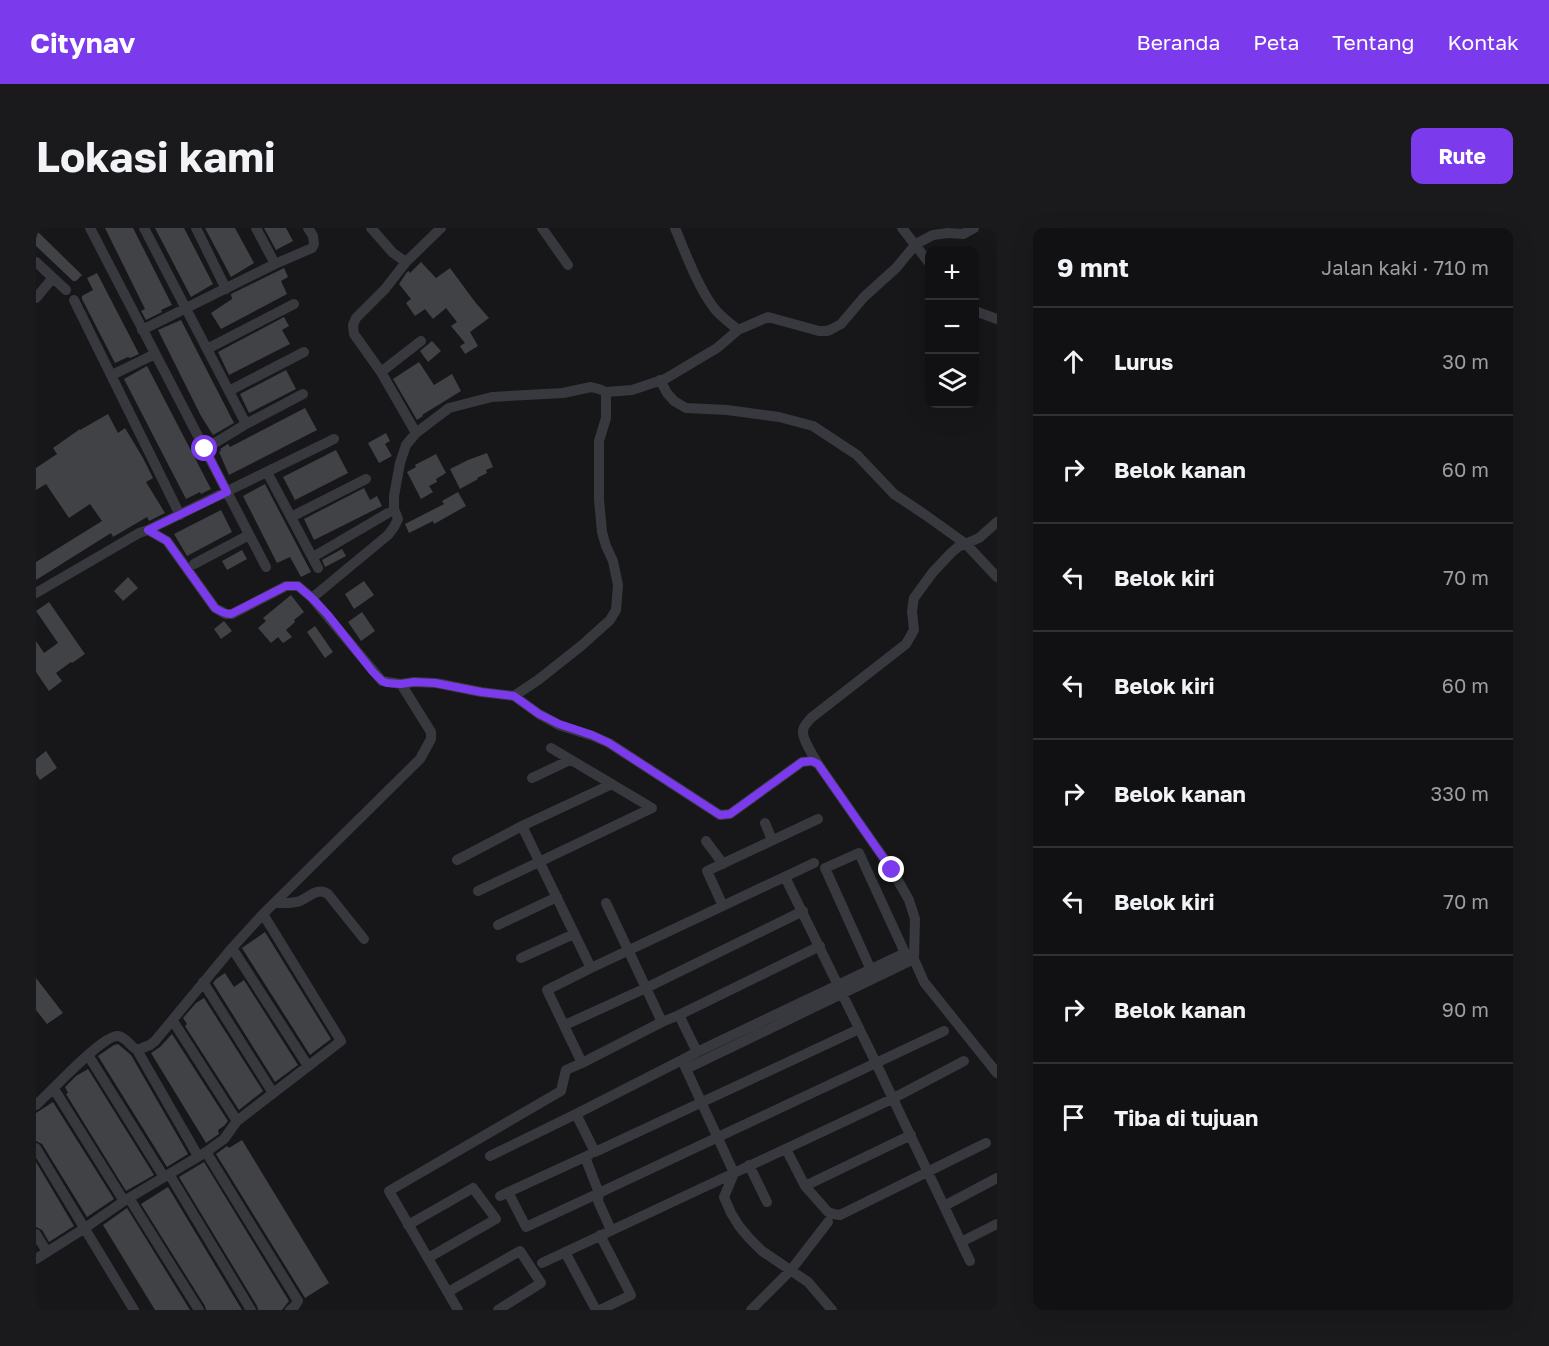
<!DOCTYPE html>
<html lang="id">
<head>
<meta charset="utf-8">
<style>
  body { margin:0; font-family:"Golos Text",sans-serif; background:#1a1a1c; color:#f1f3f6 }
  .controls { position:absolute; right:18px; top:18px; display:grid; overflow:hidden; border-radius:12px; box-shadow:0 6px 24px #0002 }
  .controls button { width:54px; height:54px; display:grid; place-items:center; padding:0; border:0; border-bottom:2px solid #303133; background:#111113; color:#f1f3f6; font:30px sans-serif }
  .stop { position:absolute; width:18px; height:18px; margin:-14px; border:4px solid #7c3aed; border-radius:50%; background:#fff }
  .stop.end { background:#7c3aed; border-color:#fff; box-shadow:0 2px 6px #0008 }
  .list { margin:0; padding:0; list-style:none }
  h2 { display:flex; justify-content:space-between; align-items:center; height:78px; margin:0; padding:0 24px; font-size:26px }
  h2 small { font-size:20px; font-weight:400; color:#9c9da0 }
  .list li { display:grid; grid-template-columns:39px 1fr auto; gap:18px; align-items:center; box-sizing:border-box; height:108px; padding:0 24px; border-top:2px solid #303133 }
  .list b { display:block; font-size:22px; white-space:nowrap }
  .list em { font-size:20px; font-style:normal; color:#9c9da0 }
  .icon { flex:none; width:33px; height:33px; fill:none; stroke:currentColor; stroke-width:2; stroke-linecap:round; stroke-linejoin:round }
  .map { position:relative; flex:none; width:961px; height:1082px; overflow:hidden; border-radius:12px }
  header { display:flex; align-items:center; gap:36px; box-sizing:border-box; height:84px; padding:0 30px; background:#7c3aed; color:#fff }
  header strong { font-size:28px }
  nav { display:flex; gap:33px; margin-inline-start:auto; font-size:21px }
  .intro { display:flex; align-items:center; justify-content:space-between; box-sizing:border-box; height:144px; padding:0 36px }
  h1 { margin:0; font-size:42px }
  .button { padding:15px 27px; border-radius:12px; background:#7c3aed; color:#fff; font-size:21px; font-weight:700 }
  main { display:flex; gap:36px; padding:0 36px }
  aside { flex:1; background:#111113; border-radius:12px; box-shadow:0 6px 24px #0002 }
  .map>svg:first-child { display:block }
  .building { fill:#414246 }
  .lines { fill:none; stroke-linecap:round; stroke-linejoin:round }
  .street { stroke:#38393e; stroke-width:10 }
  .route { stroke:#7c3aed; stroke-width:8 }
</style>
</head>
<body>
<header>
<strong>Citynav</strong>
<nav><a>Beranda</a><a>Peta</a><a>Tentang</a><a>Kontak</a></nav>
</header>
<div class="intro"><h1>Lokasi kami</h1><a class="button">Rute</a></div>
<main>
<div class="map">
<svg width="961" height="1082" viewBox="0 0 961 1082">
  <rect width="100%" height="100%" fill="#171719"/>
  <!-- building -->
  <path class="building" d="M69,0H97L136,77L125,82L126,84L110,92L105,83L109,81Z
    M119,0H148L177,56L155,69Z
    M169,0H199L218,35L195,49Z
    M228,0H250L257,13L240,22Z
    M0,2L46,47L40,53H37L0,18Z
    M385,34L400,50L414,40L439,74L453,90L434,104L442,118L429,126L424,118L429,115L415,98L421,94L410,80L397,91L389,81L379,88L370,75L375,71L363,56L371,44L373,43L374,45Z
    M248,40L252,49L245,53L251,66L185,101L175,85L196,71L195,66Z
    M61,45L103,126L94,130L92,129L79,135L46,71V68L57,62L51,50Z
    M248,89L253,98L246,102L254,116L193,147L182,124Z
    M145,92L198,195L177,207L165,188L122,102Z
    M396,113L405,123L392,134L384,123Z
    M383,134L398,157L416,146L425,163L386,187L387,188L381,192L357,151Z
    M111,138L175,261L165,266L164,264L150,271L88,151Z
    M250,142L260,161L213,185L204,166Z
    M269,180L281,202L193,247L183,224L185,223L184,221L192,216L194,219Z
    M72,186L82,205L89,200L107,230L117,250L110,254L129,285L113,293L111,289L77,309L75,305L0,352V334L66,293L54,276L33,290L10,256L0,262V240L21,226L17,220L44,201V202Z
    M350,205L354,213L349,216L356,228L343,235L332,215Z
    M300,222L312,245L259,272L247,249Z
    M451,225L457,239L450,242L451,245L441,250L442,251L424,261L414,241L432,232Z
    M400,226L410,245L400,251L401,254L393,258L397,264L385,271L371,244L380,239L379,237Z
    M229,256L275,344L265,349L254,329L241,335L207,268Z
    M328,260L334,272L341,268L346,278L278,312L268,291Z
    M422,264L430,278L398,296L397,293L373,305L369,296L408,276L406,273Z
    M185,282L196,304L151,328L138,306Z
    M306,321L310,328L289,339L286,332Z
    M206,322L211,331L191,342L186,333Z
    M92,349L102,360L87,373L78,363Z
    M328,353L338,367L318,381L309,366Z
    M255,367L268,384L258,392L259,394L250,402L256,409L247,415L242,409L235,415L222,400L230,393L227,390Z
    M13,374L49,426L36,435L35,434L20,445L26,453L13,463L0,444V413L8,425L22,415L0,383Z
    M326,384L339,403L325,413L312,394Z
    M188,393L196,403L185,411L178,401Z
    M279,398L297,424L289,430L271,404Z
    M10,523L21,540L4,552L0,546V531Z
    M229,704L295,811L274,827L206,720Z
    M189,745L198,759L208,752L262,837L239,854L177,755L180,751Z
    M0,750L27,785L11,796L0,782Z
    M168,770L227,863L203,882L149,798L151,796L147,790L160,775Z
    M136,806L192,893L188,898L182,902L183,906L170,915L115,825L124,819Z
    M82,816L95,827L152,926L131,939L62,828L78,817Z
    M52,841L118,947L90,963L30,866L32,865L29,859L40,848Z
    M17,874L78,971L51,989L6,916L0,913V885Z
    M206,912L293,1055L269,1070L180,926L191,918L193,920Z
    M0,934L38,998L13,1014L6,1002L0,999Z
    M168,934L253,1073L246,1082H222L221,1078L143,949Z
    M132,959L206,1082H170L169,1078L105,976Z
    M91,980L154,1082H119L67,997Z"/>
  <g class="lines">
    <!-- street -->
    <path class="street" d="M54,0L230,339
      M108,0L210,196
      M160,0L190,61
      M220,0L239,36
      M335,0L357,25L370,34
      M506,0L532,37
      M639,0C649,24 662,59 678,80C684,88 694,95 702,102L732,89L783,103H791L796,101L805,96L828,69L860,40L880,16L897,7L912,5L927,6L938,0
      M866,0L894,36
      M0,34L15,48V52L0,70
      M15,48L30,62
      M38,72L144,287
      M939,83L961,91
      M106,102L239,36L276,20L278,16L277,8L272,0
      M171,121L258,76
      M345,144L385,113
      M76,147L119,126
      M624,152L631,165L638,173L650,180L691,182L743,189L777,198L821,227L858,266L888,286L930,316L961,349
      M193,163L268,124
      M380,205L413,180L456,169L527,165L555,159L563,161L570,164L596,162L629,151L681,120L702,102
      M169,221L210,196L267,166
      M231,244L282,340
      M255,289L330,251
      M112,302L298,211
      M277,329L352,285
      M158,336L213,307
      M0,365L103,305L112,302L131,313L179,380L190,386H196L250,358H262L276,370L346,453L365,456L378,454L400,455L445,464L478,468L503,486L523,497L557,508L573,515L684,587L694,586L766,534L776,533L782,536L856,642L873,672L879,691L878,731L888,754L961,845
      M276,370L352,307L358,299L362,291L358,281V268L364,235L370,217L380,205L345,144L318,106L317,97L320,90L349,61L370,34L405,0
      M478,468L502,452L545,418L574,392L580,382L582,357L577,333L570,318L566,304L563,272V213L570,190V164
      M782,536C778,529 766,511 767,503C767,498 772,494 775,490L870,416L878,402L876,383L878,370L897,344L915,325L922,319L943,310L961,294
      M496,550L534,532
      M729,595L736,612
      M486,598L555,740
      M670,613L687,636
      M421,632L486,598L576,556
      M749,649L840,835L934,1033
      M442,663L616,580L515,520
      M239,675C247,675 256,676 264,673C274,669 281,659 292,666L328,711
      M570,675L626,794L643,787L661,824L646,832L650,841
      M687,678L671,643L782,591
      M462,697L521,669
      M196,720L272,838
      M485,730L538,706
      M167,754L237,865
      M643,787L784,718
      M137,793L201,893
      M626,794L546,835L511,762L555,740L778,635
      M529,797L610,760L767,683
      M101,822L162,928
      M661,824L869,725L823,625L789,640L835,742
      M52,827L128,949
      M18,861L88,973
      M0,877C14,865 67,806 82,808C90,809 94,818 101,822L114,817L119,813L196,720L227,686L384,531L395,511V504L365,456
      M540,886L559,924L823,801
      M0,920L98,1082
      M750,921L769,958L792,984L797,986L804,987L950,915
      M170,924L262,1073L258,1079L254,1082
      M454,928L540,886L646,832
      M713,937L731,974
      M133,946L215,1082
      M769,958L875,907
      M472,964L490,999L563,965L549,929
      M464,968L553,927
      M93,970L163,1082
      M908,978L961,950
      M372,997L437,960L460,991L392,1030
      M575,1002L562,973L563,965L908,803
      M0,1006L11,1024
      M925,1014L961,996
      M529,1024L560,1082
      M0,1031L49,1000L88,973L170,924L188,911L201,893L305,813L227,686
      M506,1035L856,871L928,833
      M412,1064L484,1023L505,1055L462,1082
      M422,1082L353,963L525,863L530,842L546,835
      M564,1082L595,1067L564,1007
      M715,1082L755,1042L792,994
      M796,1082L772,1054L726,1023L713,1010L703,998L695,985L688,969L698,945L650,841L878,731"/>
  </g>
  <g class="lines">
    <!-- route -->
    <path class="route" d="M169,221L191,264L112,302L131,313L179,380C185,384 189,386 195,386L250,358H262L276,370L292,387L337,444L346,453L351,455L365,456L378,454L399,455L445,464L478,468L503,486L523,496L556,507L573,515L684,587L694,586L766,534L776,533L782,536L856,642"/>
  </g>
</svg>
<div class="controls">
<button>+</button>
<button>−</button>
<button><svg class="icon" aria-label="layers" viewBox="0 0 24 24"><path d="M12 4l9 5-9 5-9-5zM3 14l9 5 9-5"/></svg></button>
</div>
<div class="stop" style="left:169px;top:221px"></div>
<div class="stop end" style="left:856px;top:642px"></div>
</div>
<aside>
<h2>9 mnt<small>Jalan kaki · 710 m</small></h2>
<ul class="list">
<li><svg class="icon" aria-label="ahead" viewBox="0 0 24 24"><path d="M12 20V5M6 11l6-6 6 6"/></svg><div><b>Lurus</b></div><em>30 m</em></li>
<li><svg class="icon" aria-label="right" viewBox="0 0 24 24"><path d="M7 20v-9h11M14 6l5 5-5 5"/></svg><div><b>Belok kanan</b></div><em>60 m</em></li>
<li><svg class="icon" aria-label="left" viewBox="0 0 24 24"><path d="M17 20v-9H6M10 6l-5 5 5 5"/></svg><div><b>Belok kiri</b></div><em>70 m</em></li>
<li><svg class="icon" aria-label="left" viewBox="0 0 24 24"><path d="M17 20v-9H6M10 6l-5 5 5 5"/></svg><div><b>Belok kiri</b></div><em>60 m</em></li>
<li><svg class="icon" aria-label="right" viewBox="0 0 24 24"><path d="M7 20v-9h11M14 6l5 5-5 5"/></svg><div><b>Belok kanan</b></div><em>330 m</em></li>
<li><svg class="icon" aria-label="left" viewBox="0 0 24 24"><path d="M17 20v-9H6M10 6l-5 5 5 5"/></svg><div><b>Belok kiri</b></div><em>70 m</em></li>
<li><svg class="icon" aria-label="right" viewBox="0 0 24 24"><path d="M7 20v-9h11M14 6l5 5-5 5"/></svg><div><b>Belok kanan</b></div><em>90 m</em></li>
<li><svg class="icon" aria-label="arrive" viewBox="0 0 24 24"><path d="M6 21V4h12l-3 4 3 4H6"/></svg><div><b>Tiba di tujuan</b></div></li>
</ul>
</aside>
</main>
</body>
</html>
